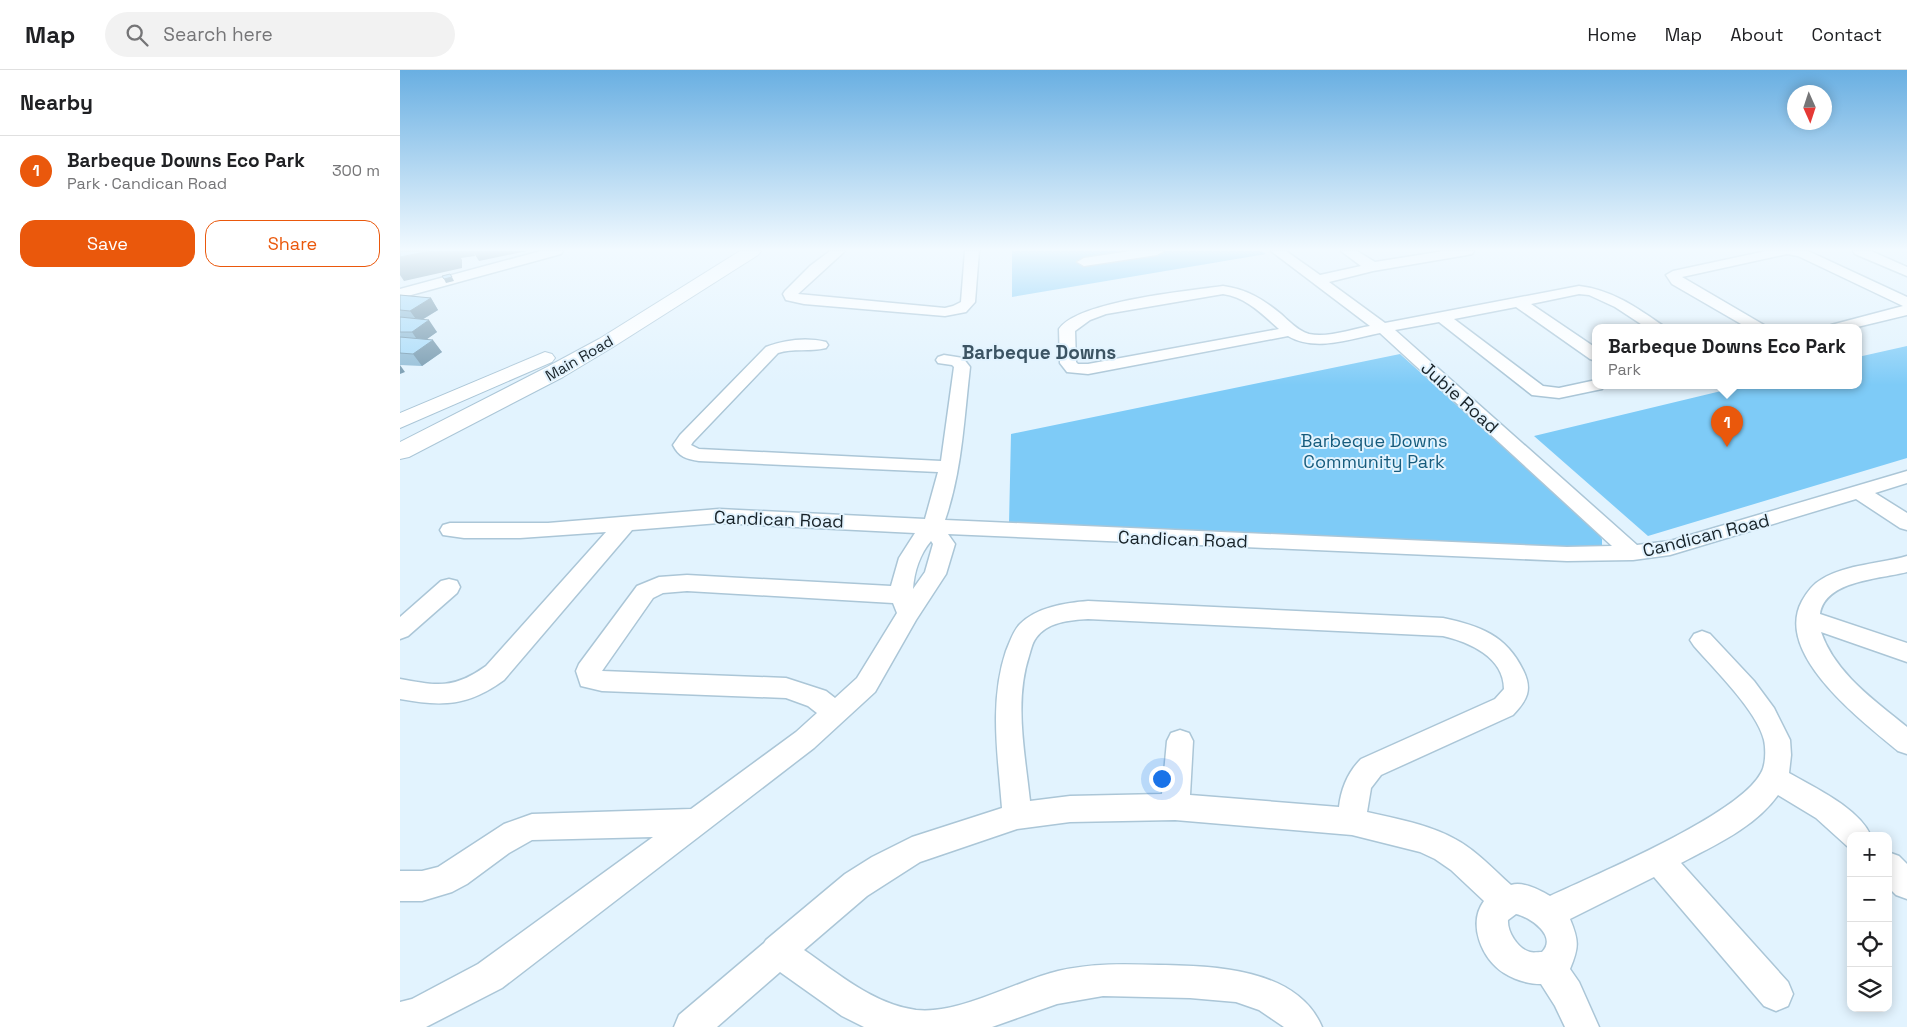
<!DOCTYPE html>
<html lang="en">
<head>
<meta charset="utf-8">
<style>
  body { margin:0; font-family:"Space Grotesk",sans-serif; background:#f2f2f2; color:#202124 }
  .controls { position:absolute; right:15px; bottom:15px; display:grid; overflow:hidden; border-radius:10px; box-shadow:0 2px 12px #0003 }
  .controls button { width:45px; height:45px; display:grid; place-items:center; padding:0; border:0; border-bottom:1px solid #e0e0e0; background:#fff; color:#202124; font:25px sans-serif }
  .compass { position:absolute; left:1387px; top:15px; width:45px; height:45px; border-radius:50%; background:#fff; box-shadow:0 2px 12px #0003; rotate:177deg }
  .you { position:absolute; left:761px; top:708px; width:18px; height:18px; margin:-12px; border:4px solid #fff; border-radius:50%; background:#1a73e8; box-shadow:0 0 0 8px #1a73e833 }
  .badge { display:grid; place-items:center; width:32px; height:32px; border-radius:50%; background:#ea580c; color:#fff; font-size:16px; font-weight:700 }
  .pin { position:absolute; translate:-50% -41px; filter:drop-shadow(0 1px 2px #0008) }
  .pin::after { content:''; position:absolute; top:26px; width:18px; height:15px; background:inherit; clip-path:polygon(0 0,100% 0,50% 100%) }
  .popup { position:absolute; left:1192px; top:254px; width:270px; height:65px; box-sizing:border-box; display:grid; place-content:center; border-radius:10px; background:#fff; filter:drop-shadow(0 1px 4px #0005); font-size:16px; white-space:nowrap; color:#757577 }
  .popup b { font-size:19px; color:#202124 }
  .popup::after { content:''; position:absolute; left:50%; top:100%; margin-left:-10px; border:10px solid transparent; border-top-color:#fff }
  .list { margin:0; padding:0; list-style:none }
  h2 { display:flex; justify-content:space-between; align-items:center; height:65px; margin:0; padding:0 20px; font-size:21px }
  h2 small { font-size:16px; font-weight:400; color:#757577 }
  .list li { display:grid; grid-template-columns:32px 1fr auto; gap:15px; align-items:center; box-sizing:border-box; height:70px; padding:0 20px; border-top:1px solid #e0e0e0 }
  .list b { display:block; font-size:19px; white-space:nowrap }
  .list p { margin:0; font-size:16px; white-space:nowrap; color:#757577 }
  .list em { font-size:16px; font-style:normal; color:#757577 }
  .actions { display:flex; gap:10px; padding:15px 20px }
  .actions a { flex:1; padding:11px 0; border:1px solid #ea580c; border-radius:15px; text-align:center; font-size:18px; color:#ea580c }
  .actions .main { background:#ea580c; color:#fff }
  .icon { flex:none; width:28px; height:28px; fill:none; stroke:currentColor; stroke-width:2; stroke-linecap:round; stroke-linejoin:round }
  .map { position:relative; flex:none; width:1507px; height:957px; overflow:hidden }
  header { display:flex; align-items:center; gap:30px; box-sizing:border-box; height:70px; padding:0 25px; background:#fff; border-bottom:1px solid #e0e0e0 }
  header strong { font-size:24px }
  nav { display:flex; gap:28px; margin-inline-start:auto; font-size:18px }
  .search { width:350px; height:45px; background:#f2f2f2; display:flex; align-items:center; gap:12px; box-sizing:border-box; padding:0 18px; border-radius:28px; color:#757577; font-size:19px }
  main { display:flex }
  aside { flex:1; background:#fff }
  .map>svg:first-child { display:block }
  .green { fill:#7ecbf7 }
  .lines { fill:none; stroke-linecap:round; stroke-linejoin:round }
  .street-casing { stroke:#abc6d7; stroke-width:3 }
  .secondary-casing { stroke:#abc6d7; stroke-width:2 }
  .street { fill:#fff; fill-rule:evenodd }
  .secondary { fill:#fff; fill-rule:evenodd }
  .wall { fill:#91bcd6 }
  .shaded-wall { fill:#7699ae }
  .building { fill:#a9dbf9; stroke:#7699ae }
  .labels { text-anchor:middle; dominant-baseline:central; stroke-width:4; stroke-linejoin:round; paint-order:stroke }
  .far-street-label { font-size:15px; fill:#182329; stroke:#e2f3fe }
  .street-label { font-size:18px; fill:#182329; stroke:#e2f3fe }
  .park-label { font-size:18px; fill:#175c7d; stroke:#e2f3fe }
  .far-district-label { font-size:19px; font-weight:bold; fill:#3c5463; stroke:#e2f3fe }
</style>
</head>
<body>
<header>
<strong>Map</strong>
<div class="search"><svg class="icon" aria-label="search" viewBox="0 0 24 24"><circle cx="10" cy="10" r="6"/><path d="M15 15l6 6"/></svg>Search here</div>
<nav><a>Home</a><a>Map</a><a>About</a><a>Contact</a></nav>
</header>
<main>
<aside>
<h2>Nearby<small></small></h2>
<ul class="list">
<li><span class="badge">1</span><div><b>Barbeque Downs Eco Park</b><p>Park · Candican Road</p></div><em>300 m</em></li>
</ul>
<div class="actions"><a class="main">Save</a><a>Share</a></div>
</aside>
<div class="map">
<svg width="1507" height="957" viewBox="0 0 1507 957">
  <rect width="100%" height="100%" fill="#e2f3fe"/>
  <!-- green -->
  <path class="green" d="M612,181H861L866,184L612,227Z
    M1507,276V388L1248,466L1134,366L1342,316H1458V287Z
    M1000,284L1197,462L1202,469V475L1186,480L609,454L611,364Z"/>
  <g class="lines">
    <!-- street casing -->
    <g class="street-casing">
      <path id="street" d="M141,181H163L161,184L0,228V219Z
        M430,181H445L398,224L545,238L553,236L561,232L565,181H579L575,232L566,242L545,246L404,234L386,230L383,224L385,221L410,196Z
        M731,181H764L757,185L684,196L677,192L684,188Z
        M871,181H886L920,205L961,196L941,181H957L975,192L1044,181H1074L1072,184L1067,185L973,201L929,212L985,253L1179,216C1212,220 1236,237 1262,255L1265,258H1247L1215,237L1189,225L1179,224L1131,234L1196,278V291L1190,289L1116,237L1054,249L1143,316L1159,318L1196,310V316H1204L1202,319L1159,328L1132,325L1039,252L995,260L1237,475L1270,471L1507,401V413L1475,423L1507,443V460L1500,458L1456,429L1270,485L1233,490L1167,491L548,464L555,474L546,504L516,550L475,622L414,678L102,918L26,957H0V932L12,929L78,894L253,767L132,770L109,783L67,814L52,822L22,831H0V801H22L38,797L104,754L132,744L291,739L396,662L417,643L408,636L386,628L202,621L181,616L176,601L179,594L237,516L259,507L287,505L491,516L499,488L515,463L319,453L232,460L104,610C68,636 43,637 0,629V609C38,616 54,619 86,596L206,462L120,468H64L43,465L40,460L43,455L50,453H148L319,439L525,449L538,402L299,391C286,389 279,387 273,375L280,365L366,277C385,270 406,267 426,272L428,275L426,278C410,282 393,278 378,283L293,372L291,375L299,379L541,391L554,297L552,295L538,293L536,290L538,287L544,285L563,288L570,297C564,349 562,401 545,450L1167,477L1212,476L980,263C951,269 915,282 888,266L688,304L667,302L660,293L659,259C678,231 788,221 823,216C846,219 863,229 881,244C889,251 898,261 909,264C928,268 952,259 970,256ZM823,224C846,227 862,244 879,259L688,294H678L676,292L675,261L690,250L706,244ZM531,471L533,474L525,502L513,519C514,502 520,484 531,471ZM287,521L493,533L497,543L457,608L435,628L426,621L386,608L202,601L253,528L263,523Z
        M1366,181H1408L1507,227V245L1453,258H1428L1431,255L1503,236L1398,186L1387,184L1282,207L1364,255L1367,258H1348L1272,214L1266,205L1273,201Z
        M1453,181H1471L1507,197V206L1455,184Z
        M1507,486V502C1481,509 1425,510 1420,544L1507,573V592L1421,562C1435,603 1474,630 1507,657V684L1498,681C1462,651 1373,584 1402,531C1407,522 1413,514 1422,509C1447,494 1480,494 1507,486Z
        M49,509L57,511L60,517L57,523L8,566L0,569V547L41,511Z
        M688,531L1043,548C1080,556 1106,565 1123,600C1133,620 1127,630 1113,645L981,705L971,718L967,742C997,749 1028,754 1055,769C1076,780 1094,800 1111,815C1123,811 1140,820 1150,826C1197,804 1339,745 1361,703C1366,695 1366,679 1364,670C1357,641 1314,599 1294,576L1290,570L1294,564L1302,561L1310,564L1354,611L1374,638L1390,670L1391,685L1389,703C1415,718 1459,738 1471,766H1451V777L1447,776L1416,748L1378,725C1354,758 1315,775 1281,793L1388,912L1393,924L1388,936L1376,941L1364,936L1254,807L1170,849C1179,871 1179,877 1170,899L1179,912L1199,957H1165L1155,936L1141,914C1129,914 1115,910 1104,903C1082,889 1067,854 1084,831L1051,800L1035,789L1020,782L952,765L775,750L670,752L617,759L520,792L467,826L404,880C439,904 473,934 516,940C559,945 616,911 658,901C692,893 725,894 759,895C814,896 897,898 922,957H884L859,940L836,932L790,928L703,926L657,934L592,957H464L442,946L380,902L317,957H274L279,945L364,873L366,870L445,804L472,787L512,767L602,738C598,686 589,632 606,581C610,572 613,561 620,554C637,537 665,533 688,531ZM688,549L1043,566C1069,572 1104,587 1104,619L1095,629L961,689C948,702 941,719 939,737L790,725L793,671L789,663L780,660L771,663L767,671L762,724L670,726L630,731C625,684 614,632 629,586C631,580 632,573 636,568C647,552 670,550 688,549ZM1116,844C1130,847 1158,866 1142,882C1139,882 1133,883 1130,882C1118,879 1107,862 1108,850Z
        M1488,782L1499,786L1507,794V829L1496,825L1488,817Z"/>
    </g>
    <!-- secondary casing -->
    <g class="secondary-casing">
      <path id="secondary" d="M340,181H361L358,185L213,277L163,307L9,387L0,389V372L147,297L199,269Z
        M145,282L152,284L155,288L152,292L0,358V343Z"/>
    </g>
    <!-- street -->
    <use href="#street" class="street"/>
    <!-- secondary -->
    <use href="#secondary" class="secondary"/>
  </g>
  <!-- wall -->
  <path class="wall" d="M0,225L31,228L38,240L22,250L37,262L27,269L42,282L22,296L0,295Z"/>
  <!-- shaded-wall -->
  <path class="shaded-wall" d="M0,181H127L79,191L74,183L75,186L61,188L62,190V198L4,211L0,205Z
    M52,207L54,211L46,213L44,209Z
    M31,228L38,240L18,252L10,241Z
    M29,250L37,262L20,274L12,262Z
    M33,270L42,282L22,296L13,284Z
    M0,295L5,302L0,304Z"/>
  <!-- building -->
  <path class="building" d="M0,181H30L0,187Z
    M50,204L52,207L44,209L42,206Z
    M0,225L31,228L10,241L0,240Z
    M0,247L29,250L12,262H0Z
    M0,267L33,270L13,284L0,283Z"/>
  <!-- sky -->
  <linearGradient id="sky" x2="0" y2="1"><stop stop-color="#69afe2"/><stop offset="0.57" stop-color="#f2faff"/><stop offset="1" stop-color="#f2faff" stop-opacity="0"/></linearGradient>
  <rect width="1507" height="315" fill="url(#sky)"/>
  <g class="labels">
    <!-- far-street labels -->
    <g class="far-street-label">
      <text transform="translate(179 288) rotate(-30)">Main Road</text>
    </g>
    <!-- street labels -->
    <g class="street-label">
      <text transform="translate(1060 327) rotate(42)">Jubie Road</text>
      <text transform="translate(379 449) rotate(2)">Candican Road</text>
      <text transform="translate(1306 465) rotate(-14)">Candican Road</text>
      <text transform="translate(783 469) rotate(2)">Candican Road</text>
    </g>
    <!-- park labels -->
    <g class="park-label">
      <text x="974" y="370">Barbeque Downs<tspan x="974" dy="21">Community Park</tspan></text>
    </g>
    <!-- far-district labels -->
    <g class="far-district-label">
      <text x="639" y="282">Barbeque Downs</text>
    </g>
  </g>
</svg>
<div class="controls">
<button>+</button>
<button>−</button>
<button><svg class="icon" aria-label="locate" viewBox="0 0 24 24"><circle cx="12" cy="12" r="6"/><path d="M12 2v4M12 18v4M2 12h4M18 12h4"/></svg></button>
<button><svg class="icon" aria-label="layers" viewBox="0 0 24 24"><path d="M12 4l9 5-9 5-9-5zM3 14l9 5 9-5"/></svg></button>
</div>
<svg class="compass" viewBox="-18 -18 36 36"><path d="M0-13l5 13h-10z" fill="#e53935"/><path d="M0 13l5-13h-10z" fill="#757577"/></svg>
<div class="you"></div>
<div class="pin badge" style="left:1327px;top:377px">1</div>
<div class="popup"><b>Barbeque Downs Eco Park</b>Park</div>
</div>
</main>
</body>
</html>
